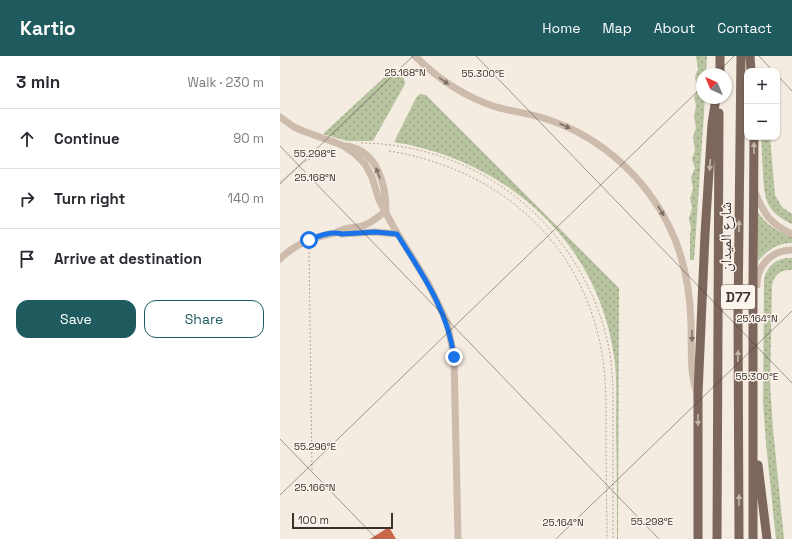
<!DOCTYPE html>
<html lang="en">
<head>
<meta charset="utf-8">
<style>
  body { margin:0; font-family:"Space Grotesk","Noto Naskh Arabic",sans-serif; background:#f2f2f3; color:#2b2b33 }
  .controls { position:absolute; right:12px; top:12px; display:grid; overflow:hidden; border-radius:8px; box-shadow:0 1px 3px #0004 }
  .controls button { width:36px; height:36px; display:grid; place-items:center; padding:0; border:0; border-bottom:1px solid #e1e1e2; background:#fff; color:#2b2b33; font:20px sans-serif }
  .compass { position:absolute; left:416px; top:12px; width:36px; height:36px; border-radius:50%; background:#fff; box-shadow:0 1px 3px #0004; rotate:316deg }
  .scale { position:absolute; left:12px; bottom:10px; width:101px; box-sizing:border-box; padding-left:4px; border:2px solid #3b302b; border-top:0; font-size:11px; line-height:14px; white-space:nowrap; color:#3b302b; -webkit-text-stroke:3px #fbf5ee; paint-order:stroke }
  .stop { position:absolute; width:12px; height:12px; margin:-9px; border:3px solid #1a73e8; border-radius:50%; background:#fff }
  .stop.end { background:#1a73e8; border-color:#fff; box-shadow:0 1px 4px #0008 }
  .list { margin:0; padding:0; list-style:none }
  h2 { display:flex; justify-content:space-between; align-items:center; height:52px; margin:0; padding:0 16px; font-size:17px }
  h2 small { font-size:13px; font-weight:400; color:#7c7c81 }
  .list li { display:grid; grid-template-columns:26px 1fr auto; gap:12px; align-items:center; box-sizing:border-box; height:60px; padding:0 16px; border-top:1px solid #e1e1e2 }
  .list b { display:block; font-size:15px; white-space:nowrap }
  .list em { font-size:13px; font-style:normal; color:#7c7c81 }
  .actions { display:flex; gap:8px; padding:12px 16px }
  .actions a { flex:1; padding:9px 0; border:1px solid #1f5a5e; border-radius:12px; text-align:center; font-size:14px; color:#1f5a5e }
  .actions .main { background:#1f5a5e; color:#fff }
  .icon { flex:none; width:22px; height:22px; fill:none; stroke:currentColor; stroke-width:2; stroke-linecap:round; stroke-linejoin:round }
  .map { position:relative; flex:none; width:512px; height:483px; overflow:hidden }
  header { display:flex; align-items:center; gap:24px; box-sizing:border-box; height:56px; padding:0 20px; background:#1f5a5e; color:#fff }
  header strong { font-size:19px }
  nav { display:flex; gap:22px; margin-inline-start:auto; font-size:14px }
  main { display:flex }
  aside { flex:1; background:#fff }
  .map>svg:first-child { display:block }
  .garden { fill:url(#garden-dots) }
  .building { fill:#c8694b }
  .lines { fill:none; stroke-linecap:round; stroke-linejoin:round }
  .path { stroke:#b9a596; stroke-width:1; stroke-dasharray:2 2; stroke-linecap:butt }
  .minor { stroke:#cdbbac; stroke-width:7 }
  .major { stroke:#7d675c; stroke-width:9 }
  .oneway { fill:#7d6f65 }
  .oneway2 { fill:#c2b5ac }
  .route { stroke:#1a73e8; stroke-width:5 }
  .ticks { fill:none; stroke:#3b302b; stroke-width:1; stroke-opacity:0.45 }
  .labels { text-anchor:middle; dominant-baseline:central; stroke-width:3; stroke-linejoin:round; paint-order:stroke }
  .shield { fill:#fbf5ee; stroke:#756b66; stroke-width:1 }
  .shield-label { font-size:14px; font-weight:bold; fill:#3b302b }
  .street-label { font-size:15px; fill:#3b302b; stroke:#fbf5ee }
  .ticks-label { font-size:10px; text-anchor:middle; fill:#3b302b; stroke:#fbf5ee; stroke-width:3; stroke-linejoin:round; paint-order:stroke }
</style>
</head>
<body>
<header>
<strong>Kartio</strong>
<nav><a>Home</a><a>Map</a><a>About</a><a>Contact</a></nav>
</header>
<main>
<aside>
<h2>3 min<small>Walk · 230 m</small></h2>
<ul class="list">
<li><svg class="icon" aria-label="ahead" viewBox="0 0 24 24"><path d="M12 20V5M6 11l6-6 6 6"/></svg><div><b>Continue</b></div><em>90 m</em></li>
<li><svg class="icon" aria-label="right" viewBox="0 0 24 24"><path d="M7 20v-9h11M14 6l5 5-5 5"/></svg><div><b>Turn right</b></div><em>140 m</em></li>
<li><svg class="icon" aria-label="arrive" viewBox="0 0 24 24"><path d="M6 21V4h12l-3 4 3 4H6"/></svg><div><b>Arrive at destination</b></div></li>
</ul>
<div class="actions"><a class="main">Save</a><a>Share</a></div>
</aside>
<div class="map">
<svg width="512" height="483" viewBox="0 0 512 483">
  <defs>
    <pattern id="garden-dots" width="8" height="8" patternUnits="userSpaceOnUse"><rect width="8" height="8" fill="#b8c4a0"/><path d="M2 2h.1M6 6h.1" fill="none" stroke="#97a083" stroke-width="1.8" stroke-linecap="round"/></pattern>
  </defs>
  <rect width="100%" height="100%" fill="#f4ebe1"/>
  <!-- garden -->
  <path class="garden" d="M416,0H427L426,18H422V42H425L414,204H410V179L411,171L409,163L412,152L410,142L413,133L411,121L415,112L412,103L415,94L413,81L416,72L414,60L416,50L414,41L417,34L415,21L418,13Z
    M112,14C119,18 125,20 125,28L93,85H67L43,78Z
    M140,38L146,39L339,232L338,483H337C337,448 337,412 336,377C336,354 337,330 335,307C321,188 229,105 114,86L136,42Z
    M481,81H490L495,139L502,151L512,158V168C486,156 484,143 483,116C482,104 482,93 481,81Z
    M477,155C486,169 497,175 512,181V187C497,187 488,194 478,205Z
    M510,202H512V214C501,213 493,219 492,230L490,328L493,373L504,483H496L486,387L483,346L484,223C487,210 496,202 510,202Z"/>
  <!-- building -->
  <path class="building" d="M109,471L116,483H90Z"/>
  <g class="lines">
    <!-- path -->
    <path class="path" d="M81,87C105,87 128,91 150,97C244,124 313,203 330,298C334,324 333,351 333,377C333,412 333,448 333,483
      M109,95C216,112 300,183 321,292C327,323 326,354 326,386C326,418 327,451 327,483
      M0,126L24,106L51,93
      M29,192L32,415"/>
    <!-- minor -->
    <path class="minor" d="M135,0C158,23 185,41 216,51C235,56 254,58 272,65C323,83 365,122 389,170C404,200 410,233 411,267C412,287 409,317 417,336
      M0,61L14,71L23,75L62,89L74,97L85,108L92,121L99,144L113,170L148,227L167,266L174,301L178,483
      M66,90C97,94 106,128 106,155
      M475,136C484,158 490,168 512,178
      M57,176L62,178L95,176L117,178
      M0,203C16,187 34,181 55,177C59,176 61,174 64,173C71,171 79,172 85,169C93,166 99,160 106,155
      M477,229C477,209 492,194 512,194"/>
    <!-- major -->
    <path class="major" d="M470,0L471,15
      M440,18V0
      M478,409L487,483
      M418,483V338L425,178L432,68L436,42
      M437,483L439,57
      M459,483L458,257L461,0
      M473,483V228L474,81"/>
  </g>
  <!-- one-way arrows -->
  <defs><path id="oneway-solid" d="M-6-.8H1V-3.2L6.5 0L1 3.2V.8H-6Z"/></defs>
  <g class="oneway">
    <use href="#oneway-solid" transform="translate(164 25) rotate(35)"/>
    <use href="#oneway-solid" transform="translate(285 70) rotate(24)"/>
    <use href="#oneway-solid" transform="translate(98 117) rotate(-111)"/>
    <use href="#oneway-solid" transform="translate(381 155) rotate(59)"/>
    <use href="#oneway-solid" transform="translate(412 280) rotate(89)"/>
  </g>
  <g class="oneway2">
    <use href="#oneway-solid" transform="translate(474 92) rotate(-91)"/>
    <use href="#oneway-solid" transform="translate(430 109) rotate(94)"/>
    <use href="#oneway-solid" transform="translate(459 170) rotate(-90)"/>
    <use href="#oneway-solid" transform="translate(458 300) rotate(-90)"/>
    <use href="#oneway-solid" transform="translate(418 364) rotate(90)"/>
    <use href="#oneway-solid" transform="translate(459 444) rotate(-90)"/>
  </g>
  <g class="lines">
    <!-- route -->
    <path class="route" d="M29,184C39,180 51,175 62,178L95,176L117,178C142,218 168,254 174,301"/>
  </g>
  <!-- ticks -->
  <path class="ticks" d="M196,0L512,327M479,0L493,15M436,18L454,0M497,19L512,35M0,90L379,483M0,128L133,0M0,383L97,483M0,439L422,31M276,483L512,255"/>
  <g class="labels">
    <!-- shield labels -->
    <rect class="shield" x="441" y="229" width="34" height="24" rx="3"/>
    <g class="shield-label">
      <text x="458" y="241">D77</text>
    </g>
    <!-- street labels -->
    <g class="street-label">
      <text transform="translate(445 181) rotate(-90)">شارع الميدان</text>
    </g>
  </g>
  <g class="ticks-label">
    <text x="125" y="20">25.168°N</text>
    <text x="203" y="21">55.300°E</text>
    <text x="35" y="101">55.298°E</text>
    <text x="35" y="125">25.168°N</text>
    <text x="477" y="266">25.164°N</text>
    <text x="477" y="324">55.300°E</text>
    <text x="35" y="394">55.296°E</text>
    <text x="35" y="435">25.166°N</text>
    <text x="372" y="469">55.298°E</text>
    <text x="283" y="470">25.164°N</text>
  </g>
</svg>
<div class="controls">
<button>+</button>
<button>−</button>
</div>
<svg class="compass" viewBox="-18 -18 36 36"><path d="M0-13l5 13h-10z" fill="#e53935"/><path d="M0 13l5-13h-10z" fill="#7c7c81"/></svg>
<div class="scale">100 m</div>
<div class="stop" style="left:29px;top:184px"></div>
<div class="stop end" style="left:174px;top:301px"></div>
</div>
</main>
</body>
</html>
